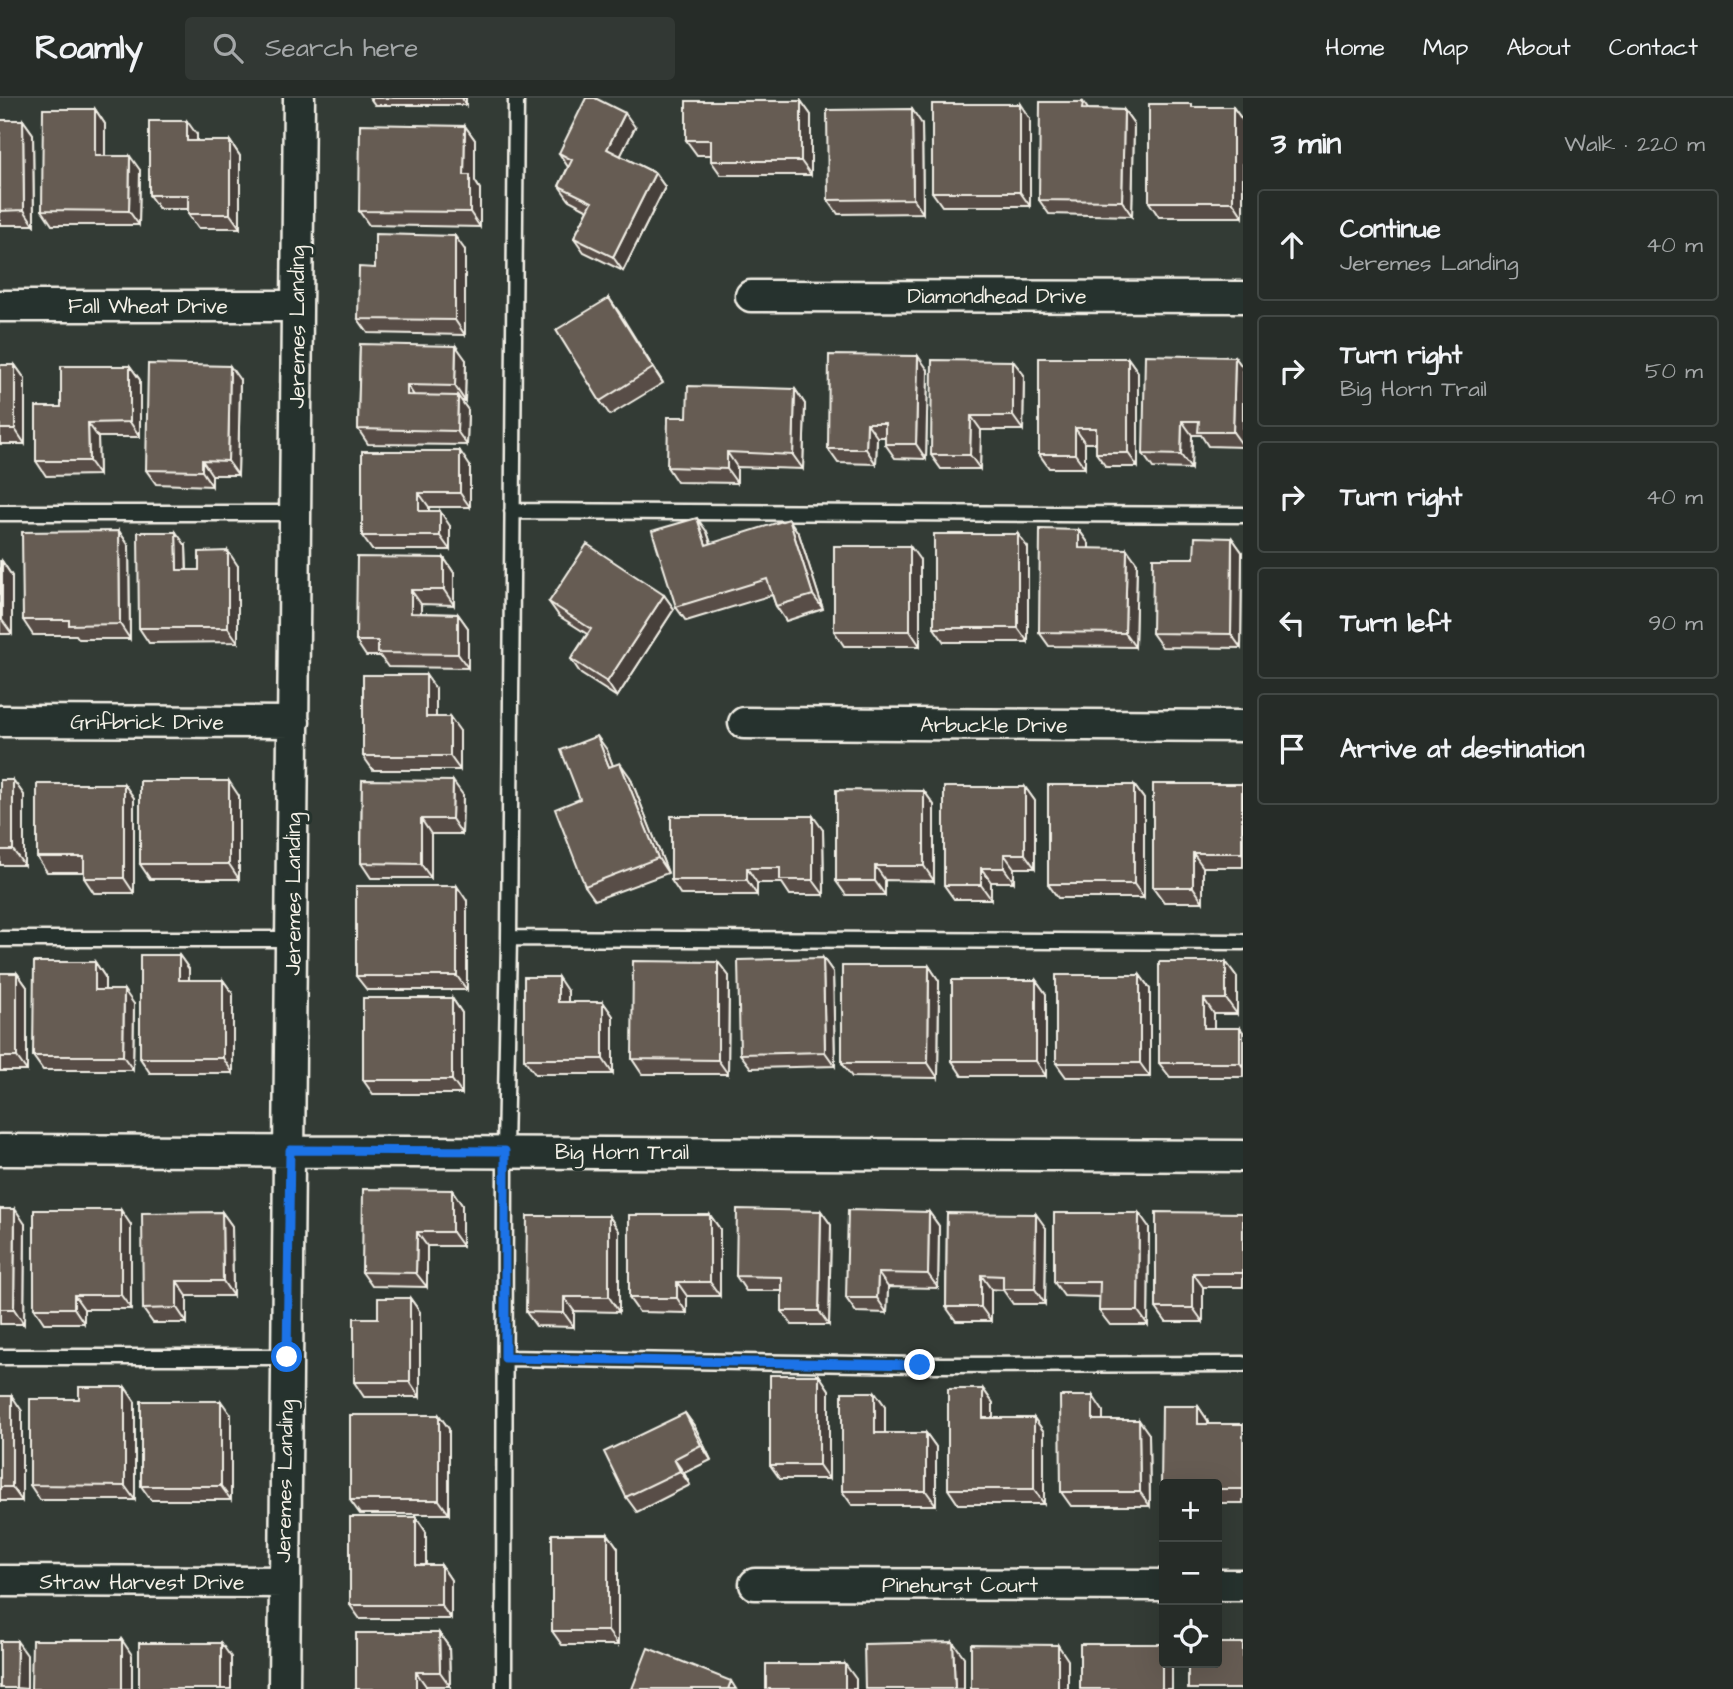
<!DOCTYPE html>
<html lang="en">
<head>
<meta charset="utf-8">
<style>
  body { margin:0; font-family:"Architects Daughter",sans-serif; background:#323834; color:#f1f3f6 }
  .controls { position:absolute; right:21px; bottom:21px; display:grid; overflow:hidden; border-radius:7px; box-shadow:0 7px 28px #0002 }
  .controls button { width:63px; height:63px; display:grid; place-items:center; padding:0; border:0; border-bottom:2px solid #424845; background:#262c28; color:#f1f3f6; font:35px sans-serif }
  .stop { position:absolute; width:21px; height:21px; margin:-16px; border:5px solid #1a73e8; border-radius:50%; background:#fff }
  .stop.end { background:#1a73e8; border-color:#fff; box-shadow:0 2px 7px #0008 }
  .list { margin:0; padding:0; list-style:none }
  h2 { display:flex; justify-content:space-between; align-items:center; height:91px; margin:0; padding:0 28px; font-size:30px }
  h2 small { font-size:23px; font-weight:400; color:#a4a7a8 }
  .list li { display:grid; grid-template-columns:46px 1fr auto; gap:21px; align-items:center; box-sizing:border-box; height:112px; margin:0 14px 14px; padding:0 14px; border:2px solid #424845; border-radius:7px }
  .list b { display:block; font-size:26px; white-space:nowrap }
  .list p { margin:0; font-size:23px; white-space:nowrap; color:#a4a7a8 }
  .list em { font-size:23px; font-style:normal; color:#a4a7a8 }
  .icon { flex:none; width:38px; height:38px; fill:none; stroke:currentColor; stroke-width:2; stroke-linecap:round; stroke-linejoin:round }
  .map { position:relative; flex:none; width:1243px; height:1591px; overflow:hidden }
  header { display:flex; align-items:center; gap:42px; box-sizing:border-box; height:98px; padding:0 35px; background:#262c28; border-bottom:2px solid #424845 }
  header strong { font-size:33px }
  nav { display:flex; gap:38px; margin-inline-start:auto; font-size:24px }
  .search { width:490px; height:63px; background:#323834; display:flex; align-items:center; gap:18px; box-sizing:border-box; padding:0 24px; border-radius:7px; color:#a4a7a8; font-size:26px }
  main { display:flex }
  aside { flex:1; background:#262c28 }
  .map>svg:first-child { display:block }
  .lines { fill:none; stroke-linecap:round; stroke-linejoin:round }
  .service-casing { stroke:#f4f1e8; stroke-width:19 }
  .minor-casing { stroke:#f4f1e8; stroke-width:35 }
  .service { stroke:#26332d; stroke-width:14 }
  .minor { stroke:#26332d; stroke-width:30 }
  .wall { fill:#584e47; stroke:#f4f1e8; stroke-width:2 }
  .shaded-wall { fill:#47403a; stroke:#f4f1e8; stroke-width:2 }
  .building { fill:#665b53; stroke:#f4f1e8; stroke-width:2 }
  .route { stroke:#1a73e8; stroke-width:9 }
  .labels { text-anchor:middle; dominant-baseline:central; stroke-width:6; stroke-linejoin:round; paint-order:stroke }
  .street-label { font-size:21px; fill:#f4f1e8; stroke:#26332d }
</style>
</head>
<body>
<header>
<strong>Roamly</strong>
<div class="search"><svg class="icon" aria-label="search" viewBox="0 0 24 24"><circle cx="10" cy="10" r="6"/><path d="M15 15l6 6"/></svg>Search here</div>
<nav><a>Home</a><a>Map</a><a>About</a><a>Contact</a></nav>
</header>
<main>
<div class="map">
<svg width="1243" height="1591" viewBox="0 0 1243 1591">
  <rect width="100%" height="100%" fill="#333b35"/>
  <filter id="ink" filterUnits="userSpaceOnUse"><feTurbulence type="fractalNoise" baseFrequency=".0143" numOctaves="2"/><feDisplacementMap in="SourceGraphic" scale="14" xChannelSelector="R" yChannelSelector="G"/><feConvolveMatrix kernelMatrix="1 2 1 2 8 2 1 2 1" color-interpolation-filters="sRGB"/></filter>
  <g filter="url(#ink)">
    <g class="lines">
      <!-- service casing -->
      <g class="service-casing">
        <path id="service" d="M512,413L1243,417
          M0,415H295
          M509,840L1243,844
          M0,841H292
          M0,1259H287
          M505,1260L920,1267L1243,1266
          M504,1591L505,1053L509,840L516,0"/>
      </g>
      <!-- minor casing -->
      <g class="minor-casing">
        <path id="minor" d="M751,198L1243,199
          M0,208H297
          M0,623L294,624
          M744,625L1243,628
          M0,1052L1243,1058
          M0,1483L284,1484
          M755,1486L1164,1487
          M1217,1487H1243
          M284,1591L299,0"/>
      </g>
      <!-- service -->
      <use href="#service" class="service"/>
      <!-- minor -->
      <use href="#minor" class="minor"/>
    </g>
    <!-- wall -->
    <path class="wall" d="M370,0H466V7H375Z
      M801,3L811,17V77H721L711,63V57H697L686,42Z
      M1083,4L1088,11L1124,12L1134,26L1132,118L1049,116L1039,102Z
      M1233,9L1243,23V119H1159L1149,104Z
      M95,11L105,26V58L140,72L139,127H52L42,112Z
      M1030,21V108H942L932,94Z
      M0,22H23L33,36L34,127H0Z
      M922,26L923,115L838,116L828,102Z
      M465,28L475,42V83L480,91V129L369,127L359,113Z
      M635,29L620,58L655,75L665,89L623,173L584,154L574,140L588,112L569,102L559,88L568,69L559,55Z
      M197,37V43H230L240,58V130H198L188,116V111H159L149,97Z
      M465,152V237L368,235L358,221Z
      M609,200L663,285L610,317L600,303Z
      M360,246L466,262L465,303H461L468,312L467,347L368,346L358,331Z
      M1235,259L1243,270V349L1208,348L1201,337H1192L1191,371L1153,370L1143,356Z
      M1128,260L1138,274V369H1106L1096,355V345H1085V370H1049L1039,356Z
      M1013,263L1024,277L1023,332H981L980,371H941L931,357Z
      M0,267H15L25,281V346H0Z
      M130,268L140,282V339H98L99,377L46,378L36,363L61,309Z
      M928,272L926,361L895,360L885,346V339H877L876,366L838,365L828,351Z
      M240,282L238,377H212V388L156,386L146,372Z
      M795,291L805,306L803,371L737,369V385L677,384L667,369L687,319Z
      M362,353L470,368V409H429V413L450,428V452H372L362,438Z
      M1079,432L1089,446V451L1137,465L1135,549L1049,548L1039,534Z
      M119,433L129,448L130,541H79L76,537H33L23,522Z
      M707,434L711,445L799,436L823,511L786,523L776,508L772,497L686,523L676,509Z
      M1232,440L1242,454L1241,550L1162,549L1152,535Z
      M186,448L187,472H199L238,468V544L149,545L139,530Z
      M1028,450V544H944L934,530Z
      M444,460L454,475V507L421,506V515L458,516L468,530V570L388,569L380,558H366L356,543Z
      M920,462V548H844L834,533Z
      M0,463H2L12,478V536H0Z
      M664,497L674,511L617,599L581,576L571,561L587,536L559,518L549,504Z
      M436,591V619L460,633V672H373L363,658Z
      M607,652L613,668L630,679L668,775L595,802L585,788L580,701Z
      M0,682H13L24,697V767H0Z
      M362,682L463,697L462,736H431V780H371L361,765Z
      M124,686L134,700V795H94L84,780V774H47L37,759Z
      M1242,686L1243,688V769H1203V804H1164L1153,789Z
      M1134,687L1144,701V800H1058L1048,786Z
      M1025,689L1035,703V770H1014V784H991V801H954L944,787Z
      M924,693L934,707V783L885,782V797H846L836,783Z
      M239,698V781H150L140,766Z
      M823,732L824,797H790L782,785H757V797H681L671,782Z
      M467,803V892H367L356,878Z
      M179,857L189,871V882H223L233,896V975H150L140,960Z
      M823,860L833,874L835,968L751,970L740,956Z
      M95,864L105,879V892L134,906L133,972H43L33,958Z
      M718,864L729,878L728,976H642L632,961Z
      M1226,864L1237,879V916H1214V930H1240L1243,934V979H1170L1159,965Z
      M929,868L939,883L938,980L852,979L842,965Z
      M0,875H17L27,889V973H0Z
      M1140,877L1150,891V979H1066L1056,965Z
      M1036,882L1046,896V978H962L952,963Z
      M568,894V904H603L613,918V976H535L524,961Z
      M452,900L462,915V996H373L363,982Z
      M452,1092L462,1107V1148H427V1189L372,1188L362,1174Z
      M0,1111L25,1126L24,1226H0Z
      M821,1113L831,1127L829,1227H792L782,1213V1193H746L736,1178Z
      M222,1114L232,1128L233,1198H187V1225H153L143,1211Z
      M929,1114L939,1128L938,1190L888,1189L887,1215L856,1214L846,1200Z
      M947,1115L1046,1130L1045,1206H1013L1003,1192L991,1191V1223H956L946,1209Z
      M1243,1115V1189H1203V1224H1166L1156,1210Z
      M710,1117L720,1131V1198H687V1215L639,1214L629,1200Z
      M609,1118L619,1133V1214L574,1213V1229L536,1228L526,1214Z
      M131,1127V1211H84V1225H44L34,1210Z
      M1149,1129L1148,1227H1110L1099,1213L1100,1199L1064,1198L1054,1184Z
      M410,1200L420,1214V1299H364L354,1284Z
      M819,1277L829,1292V1381H780L770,1367Z
      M125,1289L135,1304V1402H40L30,1387L79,1301Z
      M983,1291L993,1305V1320H1034L1044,1334V1406H958L948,1391Z
      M875,1294L885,1308V1335H926L936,1349V1407H852L842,1393Z
      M0,1298L22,1313V1403H0Z
      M1198,1308L1208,1323V1326H1243V1405H1217V1386H1164V1394L1161,1390Z
      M1103,1313V1322L1149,1336L1150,1408H1071L1061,1394Z
      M685,1315L695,1329L711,1362L684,1375L690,1387L637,1414L626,1399Z
      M231,1317V1402H151L141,1388Z
      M439,1317L449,1331V1416H360L350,1402Z
      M416,1419L426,1434V1467H441L451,1482V1521H360L350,1507Z
      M608,1436L618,1450V1547H562L552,1533Z
      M439,1535L449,1549L450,1588H426V1591H356Z"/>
    <!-- shaded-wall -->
    <path class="shaded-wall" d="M462,0H466V7Z
      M801,3L811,17V77L801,63Z
      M1020,6L1030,21V108L1020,94Z
      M1233,9L1243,23V119L1233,104Z
      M95,11L105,26V72L95,58Z
      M912,11L922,26L923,115L913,101Z
      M1124,12L1134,26L1132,118L1122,103Z
      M625,15L635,29L617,65L607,51Z
      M23,22L33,36L34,127L24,112Z
      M187,23L197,37V58L187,43Z
      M465,28L475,42V83L480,91V129L470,114L464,77Z
      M230,43L240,58V130L230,116Z
      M130,58L140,72L139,127L129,113Z
      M655,75L665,89L623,173L613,159Z
      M455,138L465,152V237L455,222Z
      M609,200L619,214L663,285L653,270Z
      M456,248L466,262L465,303L455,288Z
      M918,258L928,272L926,361L916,346Z
      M1235,259L1243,270V348L1233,334Z
      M1128,260L1138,274V369L1128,355Z
      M1013,263L1024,277L1023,332L1013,318Z
      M15,267L25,281V346L15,331Z
      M130,268L140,282V339L130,324Z
      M230,268L240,282L238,377L228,363Z
      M407,287L417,302L407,297Z
      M795,291L805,306L803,371L793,357Z
      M458,298L468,312L467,347L457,333Z
      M971,318L981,332L980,371L970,357Z
      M1182,323L1192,337L1191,371L1181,357Z
      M88,325L98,339L99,377L89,363Z
      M867,325L877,339L876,366L866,351Z
      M1075,330L1085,345V370L1075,356Z
      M460,353L470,368V409L460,395Z
      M727,354L737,369V385L727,371Z
      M202,362L212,377V388L202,373Z
      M419,395L429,409V428L419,413Z
      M440,413L450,428V452L440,438Z
      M697,420L707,434L716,461L706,447Z
      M789,421L799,436L823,511L813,497Z
      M1079,432L1089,446V465L1079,450Z
      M119,433L129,448L130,541L120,526Z
      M176,434L186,448L187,486L177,472Z
      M1018,436L1028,450V544L1018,530Z
      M1232,440L1242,454L1241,550L1231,536Z
      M910,448L920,462V548L910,533Z
      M1127,451L1137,465L1135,549L1125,535Z
      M228,453L238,468V544L228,530Z
      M444,460L454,475V507L444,492Z
      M2,463L12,478V536L2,522Z
      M411,492L421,506V529L411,515Z
      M664,497L674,511L617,599L607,584Z
      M458,516L468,530V570L458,556Z
      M426,577L436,591V633L426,619Z
      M450,619L460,633V672L450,658Z
      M597,638L607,652L619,684L609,669Z
      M620,665L630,679L668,775L658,760Z
      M13,682L24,697V767L13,752Z
      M229,683L239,698V781L229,766Z
      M453,683L463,697L462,736L452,721Z
      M124,686L134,700V795L124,780Z
      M1242,686L1243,688V757L1242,755Z
      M1134,687L1144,701V800L1134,786Z
      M1025,689L1035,703V770L1025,756Z
      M924,693L934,707V783L924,768Z
      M813,718L823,732L824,797L813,782Z
      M421,721L431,736V780L421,766Z
      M1193,755L1203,769V804L1193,789Z
      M1004,756L1014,770V784L1004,770Z
      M875,768L885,782V797L875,783Z
      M747,770L757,785V797L747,782Z
      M981,770L991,784V801L981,787Z
      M457,788L467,803V892L457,878Z
      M179,857L189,871V896L179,882Z
      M823,860L833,874L835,968L825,954Z
      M95,864L105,879V906L95,892Z
      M718,864L729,878L728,976L718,962Z
      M1226,864L1237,879V916L1226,901Z
      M929,868L939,883L938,980L928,965Z
      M17,875L27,889V973L17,959Z
      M1140,877L1150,891V979L1140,965Z
      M558,879L568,894V918L558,904Z
      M223,882L233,896V975L223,960Z
      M1036,882L1046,896V978L1036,963Z
      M124,892L134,906L133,972L123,958Z
      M452,900L462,915V996L452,982Z
      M1204,901L1214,916V944L1204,930Z
      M603,904L613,918V976L603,961Z
      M1240,930L1243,934V969L1240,965Z
      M452,1092L462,1107V1148L452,1134Z
      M15,1111L25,1126L24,1226L14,1211Z
      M121,1112L131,1127V1211L121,1197Z
      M821,1113L831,1127L829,1227L819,1213Z
      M222,1114L232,1128L233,1198L223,1183Z
      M929,1114L939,1128L938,1190L928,1176Z
      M1139,1115L1149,1129L1148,1227L1138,1213Z
      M1036,1116L1046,1130L1045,1206L1035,1191Z
      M710,1117L720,1131V1198L710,1184Z
      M609,1118L619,1133V1214L609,1199Z
      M417,1134L427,1148V1189L416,1175Z
      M878,1175L888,1189L887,1215L877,1200Z
      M1193,1175L1203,1189V1224L1193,1210Z
      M981,1177L991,1191V1223L981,1209Z
      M177,1183L187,1198V1225L177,1210Z
      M677,1184L687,1198V1215L677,1200Z
      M74,1197L84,1211V1225L74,1210Z
      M564,1199L574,1213V1229L564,1215Z
      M410,1200L420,1214V1299L410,1284Z
      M819,1277L829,1292V1381L819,1367Z
      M125,1289L135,1304V1402L125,1388Z
      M983,1291L993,1305V1334L983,1320Z
      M875,1294L885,1308V1349L875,1335Z
      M12,1298L22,1313V1403L12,1389Z
      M1093,1298L1103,1313V1337L1093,1322Z
      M221,1303L231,1317V1402L221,1388Z
      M1198,1308L1208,1323V1340L1198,1326Z
      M685,1315L695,1329L711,1362L701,1347Z
      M439,1317L449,1331V1416L439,1402Z
      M1034,1320L1044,1334V1406L1034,1391Z
      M1139,1322L1149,1336L1150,1408L1140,1394Z
      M926,1335L936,1349V1407L926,1393Z
      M674,1361L684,1375L690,1387L680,1373Z
      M416,1419L426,1434V1482L416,1467Z
      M608,1436L618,1450V1547L608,1533Z
      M441,1467L451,1482V1521L441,1507Z
      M439,1535L449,1549L450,1588L440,1574Z
      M122,1542L132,1557V1591H122Z
      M17,1543L27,1557V1591L16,1590Z
      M953,1544L964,1559V1591H955Z
      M221,1545L231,1559V1591H221Z
      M1162,1546L1164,1550V1565H1172V1591H1162Z
      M1058,1547L1068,1562V1591H1058Z
      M845,1566L856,1581V1591H845Z
      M416,1574L426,1588V1591H416Z
      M731,1583L736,1591H728Z"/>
    <!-- building -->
    <path class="building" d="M586,0H595L625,15L607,51L655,75L613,159L574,140L592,104L559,88L572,62L559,55Z
      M686,3H801V63H711V42H686Z
      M1040,4H1083L1082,11L1124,12L1122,103L1039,102Z
      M932,6H1020V94H932Z
      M1149,6H1192V9H1233V104H1149Z
      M43,11H95V58H130L129,113L42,112Z
      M912,11L913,101L828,102L827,12Z
      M0,22H23L24,112L0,113Z
      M149,23H187V43H230V116H188V97H149Z
      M360,26L465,28L464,77H470V114L359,113Z
      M375,136L455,138V222L358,221L359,169L375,170Z
      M609,200L653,270L600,303L556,232Z
      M360,246L456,248L455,288L407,287V297L458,298L457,333L358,331Z
      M829,257L918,258L916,346H885V325H867L866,351H828Z
      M1145,257L1235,259L1233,334H1198L1199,323H1182L1181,357L1143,356Z
      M1039,260H1128V355H1096V330H1075V356H1039Z
      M932,262L1013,263V318H971L970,357H931Z
      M148,266L230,268L228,363L202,362V373L146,372Z
      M0,267H15V331H0Z
      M61,268H130V324L88,325L89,363H36V309H61Z
      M688,288L795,291L793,357L727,354V371L667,369L668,319H687Z
      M362,353H460V395H419V413H440V438H362Z
      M697,420L706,447L789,421L813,497L776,508L767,481L676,509L652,433Z
      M1040,431L1079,432V450L1127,451L1125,535L1039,534Z
      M119,433L120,526L69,527V522H23L22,434Z
      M138,434H176L177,472H199V454L228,453V530H139Z
      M934,436H1018V530H934Z
      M1195,439L1232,440L1231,536L1152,535L1153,460H1194Z
      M587,446L664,497L607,584L571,561L591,531L549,504Z
      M834,448H910V533H834Z
      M357,459L444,460V492H411V515L458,516V556L378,555V543H356Z
      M0,463H2V522H0Z
      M363,577H426V619H450V658H363Z
      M597,638L609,669L620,665L658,760L585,788L555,711L580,701L561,652Z
      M0,682H13V752H0Z
      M362,682L453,683L452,721H421V766L361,765Z
      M140,683H229V766H140Z
      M37,686H124V780H84V759H37Z
      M1153,686H1242V755H1193V789H1153Z
      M1048,687H1134V786H1048Z
      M944,689H1025V756H1004V770H981V787H944Z
      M836,692L924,693V768H875V783H836Z
      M671,718H813V782H780V770H747V782H671Z
      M356,788H457V878H356Z
      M140,857H179V882H223V960H140Z
      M823,860L825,954L740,956L738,862Z
      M633,863L718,864V962L632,961Z
      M34,864H95V892H124L123,958H33Z
      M1159,864H1226V901H1204V930H1240V965H1159Z
      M842,868H929L928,965H842Z
      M0,875H17V959H0Z
      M1056,877H1140V965H1056Z
      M524,879H558V904H603V961H524Z
      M952,882H1036V963H952Z
      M363,900H452V982H363Z
      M363,1091L452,1092V1134H417L416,1175L362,1174Z
      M0,1111H15L14,1211H0Z
      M737,1111L821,1113L819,1213H782V1179L736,1178Z
      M34,1112H121V1197H74V1210H34Z
      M848,1112L929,1114L928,1176L878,1175L877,1200H846Z
      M222,1114L223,1183H177V1210L143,1211L142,1115Z
      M1156,1114L1243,1115V1175H1193V1210H1156Z
      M947,1115L1036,1116L1035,1191H1003V1178L981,1177V1209H946Z
      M1054,1115H1139L1138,1213H1099L1100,1184H1054Z
      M629,1117H710V1184H677V1200H629Z
      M527,1118H609V1199H564V1215L526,1214Z
      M378,1200H410V1284H354V1220H378Z
      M770,1277H819V1367H770Z
      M79,1289H125V1388L30,1387V1301H79Z
      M948,1291H983V1320H1034V1391H948Z
      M842,1294H875V1335H926V1393H842Z
      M0,1298H12V1389H0Z
      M1060,1298H1093V1322H1139L1140,1394H1061Z
      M141,1303H221V1388H141Z
      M1162,1308H1198V1326H1243V1391H1217V1386H1164V1390H1161Z
      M685,1315L701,1347L674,1361L680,1373L626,1399L604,1354Z
      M350,1317H439V1402H350Z
      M350,1419H416V1467H441V1507H350Z
      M552,1436H608V1533H552Z
      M356,1535H439L440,1574H416V1591H356Z
      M32,1542H122V1591H31Z
      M0,1543H17L16,1590H0Z
      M953,1544L955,1591H865L864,1546Z
      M139,1545H221V1591H139Z
      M1217,1545H1243V1591H1188V1565H1217Z
      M971,1546L1058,1547V1591H971Z
      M1080,1546H1162V1591H1080Z
      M648,1550L731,1583L728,1591H632Z
      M766,1566H845V1591H766Z"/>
  </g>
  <g class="lines" filter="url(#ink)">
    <!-- route -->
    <path class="route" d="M287,1259L290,1052L505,1053V1260L920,1267"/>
  </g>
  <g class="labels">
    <!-- street labels -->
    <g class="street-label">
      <text x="997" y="198">Diamondhead Drive</text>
      <text x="148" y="208">Fall Wheat Drive</text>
      <text transform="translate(297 229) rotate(-90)">Jeremes Landing</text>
      <text x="147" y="624">Grifbrick Drive</text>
      <text x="994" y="627">Arbuckle Drive</text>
      <text transform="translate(293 796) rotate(-90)">Jeremes Landing</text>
      <text x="622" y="1054">Big Horn Trail</text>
      <text transform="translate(285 1383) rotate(-89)">Jeremes Landing</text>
      <text x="142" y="1484">Straw Harvest Drive</text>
      <text x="960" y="1487">Pinehurst Court</text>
    </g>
  </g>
</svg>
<div class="controls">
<button>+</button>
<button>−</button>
<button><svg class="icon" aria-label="locate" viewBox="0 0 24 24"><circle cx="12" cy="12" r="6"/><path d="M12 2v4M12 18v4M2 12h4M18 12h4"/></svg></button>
</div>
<div class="stop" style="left:287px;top:1259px"></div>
<div class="stop end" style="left:920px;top:1267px"></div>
</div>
<aside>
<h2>3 min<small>Walk · 220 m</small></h2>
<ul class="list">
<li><svg class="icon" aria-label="ahead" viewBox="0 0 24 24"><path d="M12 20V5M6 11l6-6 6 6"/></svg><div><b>Continue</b><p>Jeremes Landing</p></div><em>40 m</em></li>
<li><svg class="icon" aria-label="right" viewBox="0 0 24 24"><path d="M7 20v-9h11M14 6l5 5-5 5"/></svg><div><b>Turn right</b><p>Big Horn Trail</p></div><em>50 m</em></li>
<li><svg class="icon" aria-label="right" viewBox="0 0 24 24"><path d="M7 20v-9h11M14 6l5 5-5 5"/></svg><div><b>Turn right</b></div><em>40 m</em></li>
<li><svg class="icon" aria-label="left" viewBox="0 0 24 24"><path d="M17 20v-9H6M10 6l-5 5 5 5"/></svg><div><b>Turn left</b></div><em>90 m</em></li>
<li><svg class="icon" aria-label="arrive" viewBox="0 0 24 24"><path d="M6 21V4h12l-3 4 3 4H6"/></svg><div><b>Arrive at destination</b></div></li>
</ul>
</aside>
</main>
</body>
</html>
